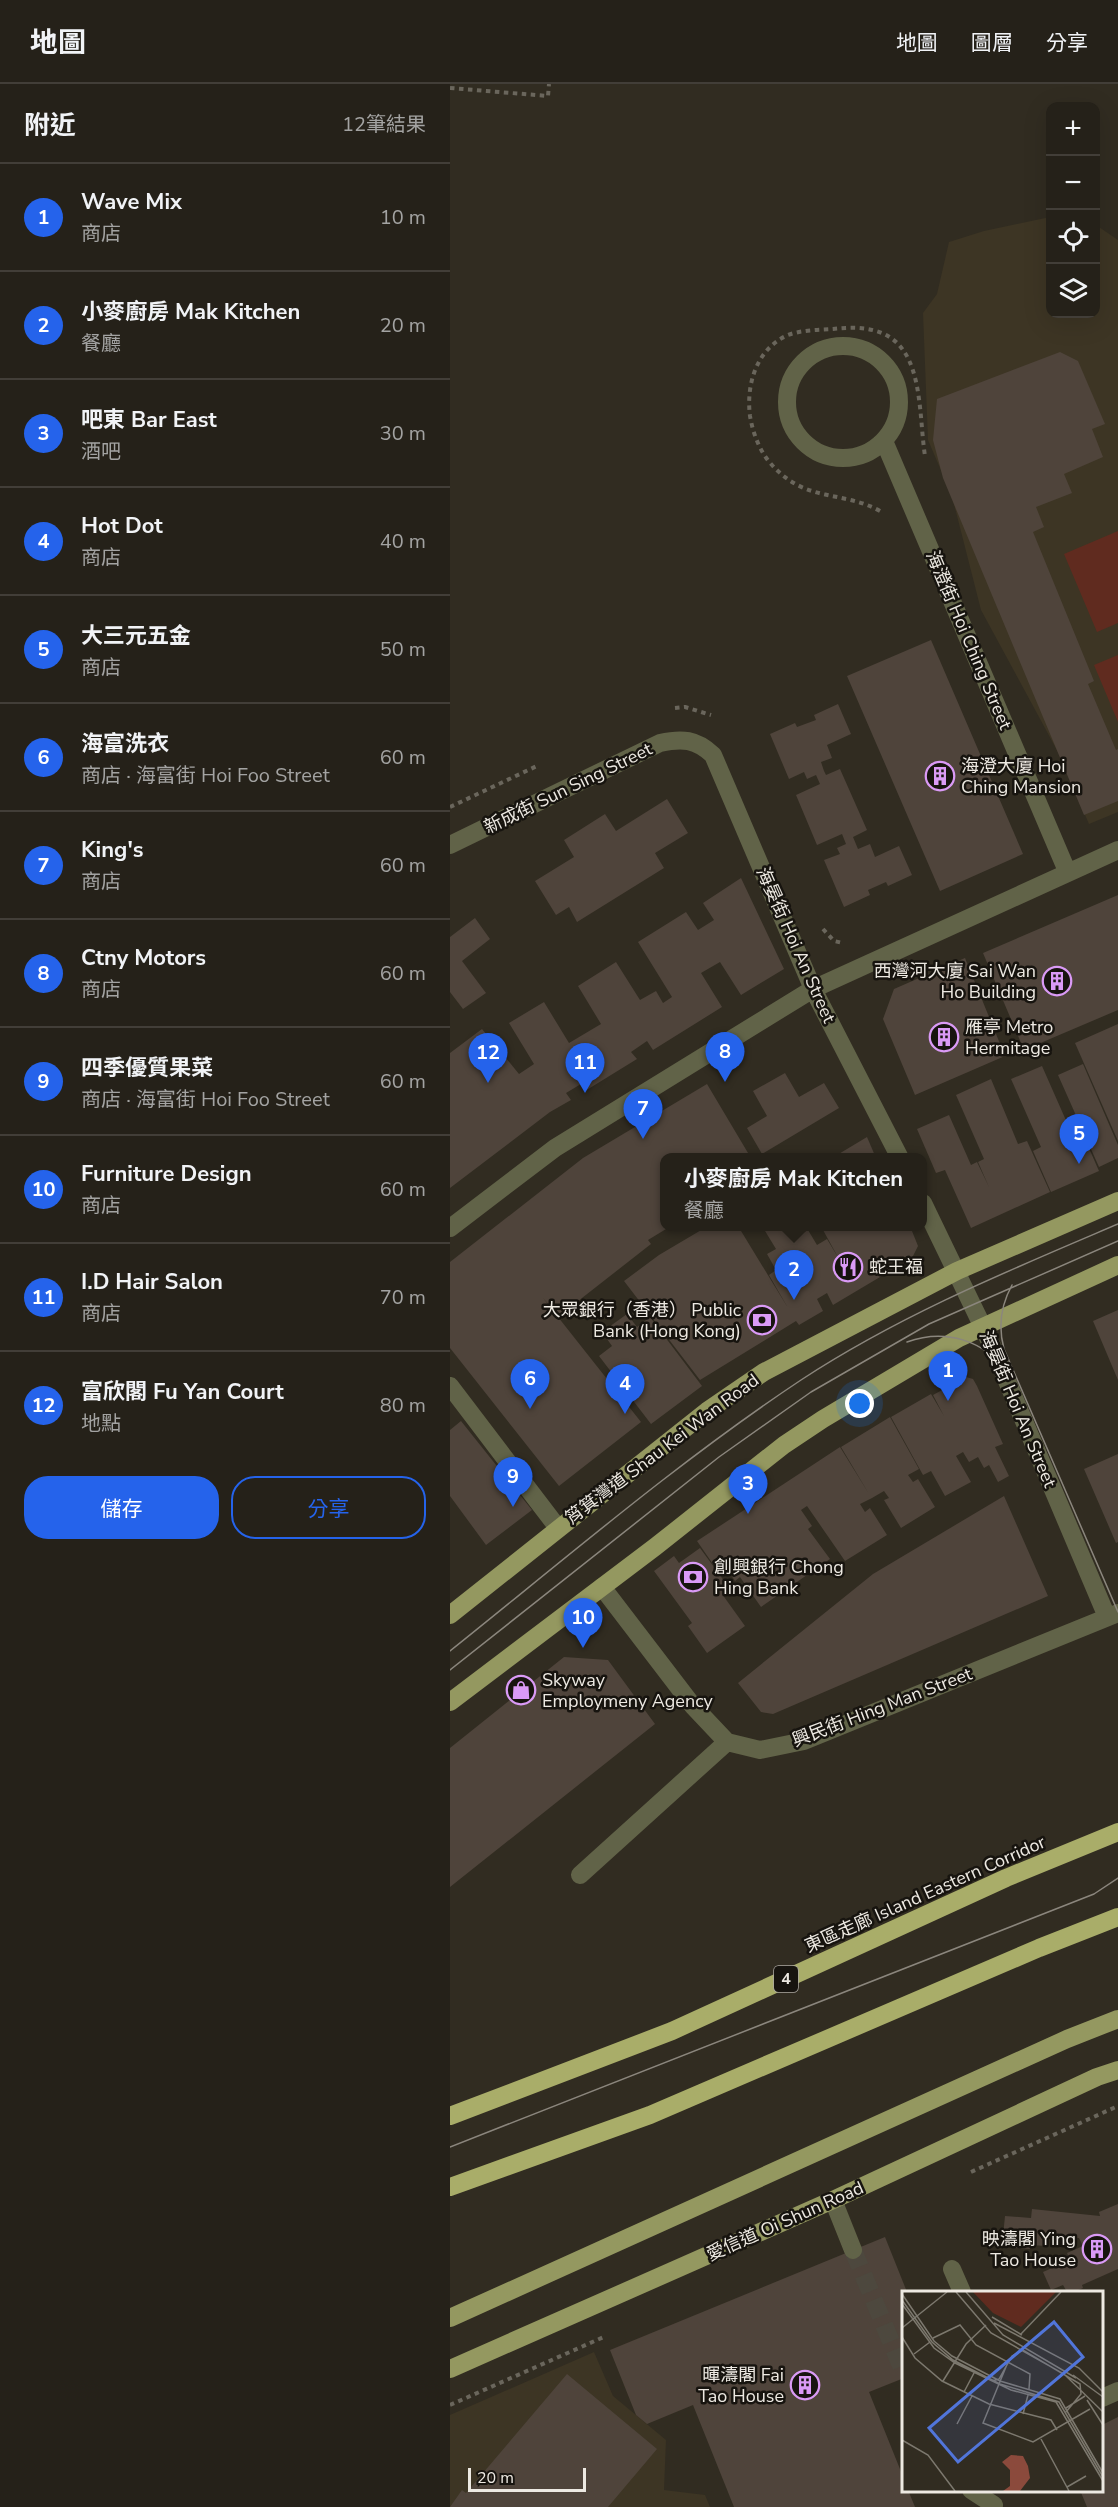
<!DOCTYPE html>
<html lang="zh-TW">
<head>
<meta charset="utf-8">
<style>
  body { margin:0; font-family:"Nunito Sans","Noto Sans TC",sans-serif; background:#2d2922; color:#f1f3f6 }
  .controls { position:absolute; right:18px; top:18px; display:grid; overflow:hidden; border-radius:12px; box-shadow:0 6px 24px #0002 }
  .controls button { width:54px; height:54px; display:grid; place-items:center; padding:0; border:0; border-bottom:2px solid #423e38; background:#252119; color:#f1f3f6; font:30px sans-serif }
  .scale { position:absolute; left:18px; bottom:15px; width:118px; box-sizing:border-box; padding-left:6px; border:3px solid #ede9e2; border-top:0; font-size:16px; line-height:21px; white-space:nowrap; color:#ede9e2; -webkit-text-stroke:4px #17140f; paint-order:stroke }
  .you { position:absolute; left:410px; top:1320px; width:21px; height:21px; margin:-15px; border:4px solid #fff; border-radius:50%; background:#1a73e8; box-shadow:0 0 0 9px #1a73e833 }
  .badge { display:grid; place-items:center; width:39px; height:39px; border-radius:50%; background:#2563eb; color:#fff; font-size:20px; font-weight:700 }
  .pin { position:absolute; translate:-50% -50px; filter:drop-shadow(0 2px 3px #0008) }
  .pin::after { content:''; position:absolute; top:32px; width:21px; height:18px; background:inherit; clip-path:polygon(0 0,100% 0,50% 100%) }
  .popup { position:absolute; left:210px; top:1069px; width:267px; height:78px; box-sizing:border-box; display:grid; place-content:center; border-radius:12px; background:#252119; filter:drop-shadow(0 2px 4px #0005); font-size:20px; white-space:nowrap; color:#a3a3a2 }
  .popup b { font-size:22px; color:#f1f3f6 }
  .popup::after { content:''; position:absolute; left:50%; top:100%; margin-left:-12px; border:12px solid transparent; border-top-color:#252119 }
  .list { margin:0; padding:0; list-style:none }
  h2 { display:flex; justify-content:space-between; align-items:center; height:78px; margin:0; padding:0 24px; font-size:26px }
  h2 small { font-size:20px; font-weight:400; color:#a3a3a2 }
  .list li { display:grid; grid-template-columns:39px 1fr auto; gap:18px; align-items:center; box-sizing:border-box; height:108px; padding:0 24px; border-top:2px solid #423e38 }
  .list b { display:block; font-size:22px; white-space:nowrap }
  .list p { margin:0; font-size:20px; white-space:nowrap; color:#a3a3a2 }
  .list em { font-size:20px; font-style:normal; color:#a3a3a2 }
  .actions { display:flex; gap:12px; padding:18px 24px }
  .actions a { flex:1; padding:14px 0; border:2px solid #2563eb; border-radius:24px; text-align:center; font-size:21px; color:#2563eb }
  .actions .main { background:#2563eb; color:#fff }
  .icon { flex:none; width:33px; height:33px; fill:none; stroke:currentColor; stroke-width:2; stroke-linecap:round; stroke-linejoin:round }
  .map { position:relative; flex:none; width:668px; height:2423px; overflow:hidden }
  header { display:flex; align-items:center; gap:36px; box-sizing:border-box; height:84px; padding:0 30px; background:#252119; border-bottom:2px solid #423e38 }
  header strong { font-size:28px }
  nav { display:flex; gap:33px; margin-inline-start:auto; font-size:21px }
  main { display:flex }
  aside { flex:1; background:#252119 }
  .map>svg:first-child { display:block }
  .built { fill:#3d3524 }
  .green { fill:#602b1f }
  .building { fill:#4f443b }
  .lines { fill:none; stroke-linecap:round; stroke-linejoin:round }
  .minor-tunnel { stroke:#4d483e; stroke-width:18; stroke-dasharray:18 9; stroke-linecap:butt }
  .path { stroke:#6a665c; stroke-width:4; stroke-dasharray:4.5 4.5; stroke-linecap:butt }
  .minor { stroke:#616348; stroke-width:18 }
  .major { stroke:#949860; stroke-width:18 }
  .highway { stroke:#a9ad69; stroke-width:18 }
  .tram { stroke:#8b867d; stroke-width:1.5 }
  .labels { text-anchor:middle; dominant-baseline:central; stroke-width:5; stroke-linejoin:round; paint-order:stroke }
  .shield { fill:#17140f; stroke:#ada9a3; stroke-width:1.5 }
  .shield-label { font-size:16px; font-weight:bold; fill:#ede9e2 }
  .street-label { font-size:18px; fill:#ede9e2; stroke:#17140f }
  .poi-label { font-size:18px; fill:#ede9e2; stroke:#17140f; text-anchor:start }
  .inset-road { fill:none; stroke:#7c786e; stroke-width:1.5 }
  .view { fill:#5175da; fill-opacity:0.15; stroke:#5175da; stroke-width:3 }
  .inset-edge { fill:none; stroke:#ede9e2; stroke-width:3 }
</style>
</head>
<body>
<header>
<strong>地圖</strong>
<nav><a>地圖</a><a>圖層</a><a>分享</a></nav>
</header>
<main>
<aside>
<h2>附近<small>12筆結果</small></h2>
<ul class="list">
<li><span class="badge">1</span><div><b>Wave Mix</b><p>商店</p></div><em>10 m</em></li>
<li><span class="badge">2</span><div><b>小麥廚房 Mak Kitchen</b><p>餐廳</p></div><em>20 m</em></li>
<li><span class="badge">3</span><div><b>吧東 Bar East</b><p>酒吧</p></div><em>30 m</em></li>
<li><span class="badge">4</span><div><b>Hot Dot</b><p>商店</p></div><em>40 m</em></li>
<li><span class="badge">5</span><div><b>大三元五金</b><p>商店</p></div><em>50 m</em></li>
<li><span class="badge">6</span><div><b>海富洗衣</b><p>商店 · 海富街 Hoi Foo Street</p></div><em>60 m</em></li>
<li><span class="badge">7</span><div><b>King's</b><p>商店</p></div><em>60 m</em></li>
<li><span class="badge">8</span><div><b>Ctny Motors</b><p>商店</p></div><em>60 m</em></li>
<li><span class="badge">9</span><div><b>四季優質果菜</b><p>商店 · 海富街 Hoi Foo Street</p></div><em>60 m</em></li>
<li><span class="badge">10</span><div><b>Furniture Design</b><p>商店</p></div><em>60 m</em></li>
<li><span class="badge">11</span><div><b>I.D Hair Salon</b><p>商店</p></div><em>70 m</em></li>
<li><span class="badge">12</span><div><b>富欣閣 Fu Yan Court</b><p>地點</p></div><em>80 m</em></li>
</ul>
<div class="actions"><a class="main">儲存</a><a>分享</a></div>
</aside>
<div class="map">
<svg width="668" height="2423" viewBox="0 0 668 2423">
  <rect width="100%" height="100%" fill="#312c21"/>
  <!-- built -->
  <path class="built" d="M600,133V230H646V141L668,156V728L639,740L609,670L531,526L502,412L478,356L473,229L487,210L499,158L534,147Z
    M144,2268L163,2312L216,2356L214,2406L255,2411L260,2423H0V2331Z"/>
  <!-- green -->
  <path class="green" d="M668,447V539L647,548L614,470Z
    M668,571V638L644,581Z"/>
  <!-- building -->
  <path class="building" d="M610,268L628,277L655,340L642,345L653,373L614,390L622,409L586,423L594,443L583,448L644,597L638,600L666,666L668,665V717L634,731L493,394L483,356L487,315Z
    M481,556L573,770L490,807L397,592Z
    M388,620L401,650L377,661L382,674L371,678L374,687L376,691L390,685L417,746L403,753L408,765L420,760L425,773L449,762L462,791L438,802L436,798L418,806L420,811L394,823L374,776L390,770L387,764L396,760L392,750L367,761L346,711L370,700L366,691L357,695L354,688L339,695L320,650L345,639L347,643L366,636L364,631Z
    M217,715L238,749L205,769L214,784L127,838L119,823L106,831L85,797L124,773L114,756L155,730L166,747Z
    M291,794L334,885L291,911L270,878L251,889L272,923L203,966L197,957L181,968L187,975L135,1007L131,1000L116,1009L121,1016L100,1028L0,1104V969L32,945L69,990L84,980L59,939L94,918L119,959L151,940L128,902L166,878L190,916L206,907L213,919L222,913L188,858L236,828L248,846L264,836L253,819Z
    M668,811V926L574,966L533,869Z
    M25,834L40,855L12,877L36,909L13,925L0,908V853Z
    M515,874L555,972L465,1011L433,935L444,905Z
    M668,940V1057L625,959Z
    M633,980L668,1061V1074L649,1083L608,991Z
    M592,982L622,1050L631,1046L649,1087L601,1108L583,1067L591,1063L561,995Z
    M335,989L349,1013L374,999L389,1024L312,1070L297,1044L317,1032L303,1007Z
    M541,995L568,1060L577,1057L600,1108L521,1144L495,1086L486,1089L467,1045L499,1031L521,1081L527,1078L539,1103L528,1078L534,1075L506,1011Z
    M257,1000L301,1074H215V1142H221L198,1156L201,1160L109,1232L93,1214L191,1338L109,1402L0,1264V1178L133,1074Z
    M417,1053L426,1074H382Z
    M258,1142H288L338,1224L319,1191L326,1186L317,1170L326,1165L312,1142H345L349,1151L358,1146L367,1161L377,1155L389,1175L373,1146L379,1142H460L468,1162L462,1174L383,1221L377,1209L367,1215L373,1227L349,1241L346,1237L250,1296L174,1197L209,1171Z
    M668,1226V1296L643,1237Z
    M177,1230L187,1243L200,1233L252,1302L201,1340L149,1272L162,1262L152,1248Z
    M516,1293L523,1295L527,1302L553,1360L545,1363L559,1392L548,1398L539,1381L534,1384L528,1373L519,1378L513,1368L506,1372L521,1398L495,1412L481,1387L473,1391L441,1333L481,1310L494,1332L483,1311Z
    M440,1333L469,1385L458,1391L463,1398L468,1395L485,1423L451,1444L434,1416L439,1414L434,1407L422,1414L410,1420L415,1428L420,1424L437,1451L395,1477L357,1422L351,1426L362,1442L358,1445L380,1475L311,1523L290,1493L285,1497L274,1481L267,1486L247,1457L390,1363L419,1410L391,1363Z
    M11,1337L82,1426L36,1461L0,1412V1346Z
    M668,1370V1458L666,1459L634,1385Z
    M554,1412L598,1512L323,1630L311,1628L288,1599L423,1490Z
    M250,1464L280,1505L272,1510L295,1542L257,1569L238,1542L242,1539L204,1487L224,1472L229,1479Z
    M114,1573L158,1576L205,1640L0,1803V1664Z
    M668,2120V2185L632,2201L633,2204L624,2208H617L613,2201L601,2206L593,2188L620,2176L617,2169L633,2162L629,2154L598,2151L597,2162L580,2161V2165L565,2164L566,2153L553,2152L555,2132L581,2134L582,2125L650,2132L649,2128Z
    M435,2153L457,2208H454V2294L419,2308L454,2395V2406H458L465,2423H284L243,2321L197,2340L186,2331L160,2266Z
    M117,2290L207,2365L158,2423H0L12,2406L16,2409Z
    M668,2333V2423H637L630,2406H652V2341Z"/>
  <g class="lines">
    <!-- minor-tunnel -->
    <path class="minor-tunnel" d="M403,2166L454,2289"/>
    <!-- path -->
    <path class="path" d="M0,4L98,12L99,0
      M430,427C392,406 356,419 322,381C310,368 303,350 300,332C296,301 306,265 338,251C351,246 368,246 383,245C408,242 437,243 453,266C472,292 470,340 475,372
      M225,624L235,623L261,631
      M0,723L89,681
      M373,845L384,857L393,859
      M521,2088L668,2022
      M0,2321L156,2252"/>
    <!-- minor -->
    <path class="minor" d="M337 318a56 56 0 1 1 112 0a56 56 0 1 1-112 0Z
      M434,357L617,787
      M0,761L210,659C232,654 246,655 263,671L363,905L450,1074
      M473,1119L543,1264L657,1533
      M0,1144L105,1064L363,905L668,766
      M0,1302L108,1444
      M152,1503L243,1622L277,1658L310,1666L354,1657L668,1529
      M130,1791L277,1658
      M383,2116L403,2166
      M502,2185L512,2208
      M652,2314L668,2307
      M521,2406L544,2421"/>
    <!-- major -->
    <path class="major" d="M0,1531L257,1327L314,1288L507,1187L668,1117
      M0,1618L205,1463L334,1361L373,1335L509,1254L668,1181
      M0,2234L617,1955L668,1935
      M0,2285L383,2116L647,1993L668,1986"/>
    <!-- highway -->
    <path class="highway" d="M0,2032L222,1947L556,1794L668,1748
      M0,2103L200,2031L589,1864L668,1833"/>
    <!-- tram -->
    <path class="tram" d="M562,1201C551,1221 548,1243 554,1265L668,1528
      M457,1258C495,1244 534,1256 558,1289
      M0,1567C115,1475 229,1377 351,1296C450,1231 560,1186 668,1140
      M0,1586L269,1373L361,1308L479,1240L668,1157
      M0,2063L644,1810L668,1794"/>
  </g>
  <!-- icons -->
  <defs>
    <g id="building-ring" transform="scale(1.5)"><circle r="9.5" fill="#17140f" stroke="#da9af6" stroke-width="1.5"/><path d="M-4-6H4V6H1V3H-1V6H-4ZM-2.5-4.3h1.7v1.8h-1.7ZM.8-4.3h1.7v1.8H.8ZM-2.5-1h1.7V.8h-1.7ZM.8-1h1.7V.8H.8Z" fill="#da9af6"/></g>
    <g id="restaurant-ring" transform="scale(1.5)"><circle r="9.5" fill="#17140f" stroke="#da9af6" stroke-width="1.5"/><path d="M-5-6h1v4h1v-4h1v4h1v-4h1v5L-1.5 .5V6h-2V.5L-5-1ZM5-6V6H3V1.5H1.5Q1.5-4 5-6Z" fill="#da9af6"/></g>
    <g id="bank-ring" transform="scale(1.5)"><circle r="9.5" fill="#17140f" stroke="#da9af6" stroke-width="1.5"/><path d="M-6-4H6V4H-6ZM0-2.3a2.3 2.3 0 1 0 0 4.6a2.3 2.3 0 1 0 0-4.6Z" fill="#da9af6"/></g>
    <g id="shop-ring" transform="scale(1.5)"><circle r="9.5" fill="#17140f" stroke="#da9af6" stroke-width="1.5"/><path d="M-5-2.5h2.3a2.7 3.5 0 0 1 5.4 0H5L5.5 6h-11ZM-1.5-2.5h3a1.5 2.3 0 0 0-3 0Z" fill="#da9af6"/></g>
  </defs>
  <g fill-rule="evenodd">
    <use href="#building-ring" x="490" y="692"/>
    <use href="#building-ring" x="607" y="897"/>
    <use href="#building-ring" x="494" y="953"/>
    <use href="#restaurant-ring" x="398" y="1183"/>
    <use href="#bank-ring" x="312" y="1236"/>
    <use href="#bank-ring" x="243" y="1493"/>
    <use href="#shop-ring" x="71" y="1606"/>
    <use href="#building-ring" x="647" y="2165"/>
    <use href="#building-ring" x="355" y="2301"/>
  </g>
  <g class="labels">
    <!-- shield labels -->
    <rect class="shield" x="324" y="1882" width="24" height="26" rx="4.5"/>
    <g class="shield-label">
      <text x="336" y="1895">4</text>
    </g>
    <!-- street labels -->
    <g class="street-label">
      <text transform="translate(519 556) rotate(67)">海澄街 Hoi Ching Street</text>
      <text transform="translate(118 704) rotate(-26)">新成街 Sun Sing Street</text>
      <text transform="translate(346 861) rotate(66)">海晏街 Hoi An Street</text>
      <text transform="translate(568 1325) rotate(67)">海晏街 Hoi An Street</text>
      <text transform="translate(212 1365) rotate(-37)">筲箕灣道 Shau Kei Wan Road</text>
      <text transform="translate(432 1623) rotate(-21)">興民街 Hing Man Street</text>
      <text transform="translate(475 1810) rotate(-24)">東區走廊 Island Eastern Corridor</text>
      <text transform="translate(335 2137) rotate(-24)">愛信道 Oi Shun Road</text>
    </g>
    <!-- poi labels -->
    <g class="poi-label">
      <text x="511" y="682">海澄大廈 Hoi<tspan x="511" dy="21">Ching Mansion</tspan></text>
      <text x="586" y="887" text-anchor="end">西灣河大廈 Sai Wan<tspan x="586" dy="21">Ho Building</tspan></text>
      <text x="515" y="943">雁亭 Metro<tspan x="515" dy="21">Hermitage</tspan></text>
      <text x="419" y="1183">蛇王福</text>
      <text x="291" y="1226" text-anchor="end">大眾銀行（香港） Public<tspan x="291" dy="21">Bank (Hong Kong)</tspan></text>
      <text x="264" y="1483">創興銀行 Chong<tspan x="264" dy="21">Hing Bank</tspan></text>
      <text x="92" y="1596">Skyway<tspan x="92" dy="21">Employmeny Agency</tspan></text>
      <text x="626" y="2155" text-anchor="end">映濤閣 Ying<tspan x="626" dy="21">Tao House</tspan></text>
      <text x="334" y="2291" text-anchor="end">暉濤閣 Fai<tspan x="334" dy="21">Tao House</tspan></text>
    </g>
  </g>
  <!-- overview -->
  <g transform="translate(452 2207)">
    <rect width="201" height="201" fill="#312c21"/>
    <path d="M71,1H154L119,36L91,22Z" fill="#602b1f"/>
    <path d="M109,164L121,165L126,175L128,187L118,200H101L108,195V179L100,171Z" fill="#8b4a3c"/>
    <path class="inset-road" d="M54,1L89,42L162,83L201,121M64,1L101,44L174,87M0,3L32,50L50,65L98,90L158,108L201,182M0,9L30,51L51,69L98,93L157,111L201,186M0,13L32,57L53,72L109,99L154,111L201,190M90,26L120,44M92,32L177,77L201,101M0,37L45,1M118,44L159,1M0,46L13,67L40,90L87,113L149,129L155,139M31,47L58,34L74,54L128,83L127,98M12,63L28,51M106,71L81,132L131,151L188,118M171,84L201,106M41,90L64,53L84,34M90,90L97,88L110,65L121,59L178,93L179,103L164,121M62,101L72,82M185,109L201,134M164,117L183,105M121,123L126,104M55,133L70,105M139,148L167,200M0,149L26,164L53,200M165,196L184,185"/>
    <path class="view" d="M152,31L181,66L56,171L27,137Z"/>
    <rect width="201" height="201" class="inset-edge"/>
  </g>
</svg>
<div class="controls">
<button>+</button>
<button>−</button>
<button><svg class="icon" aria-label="locate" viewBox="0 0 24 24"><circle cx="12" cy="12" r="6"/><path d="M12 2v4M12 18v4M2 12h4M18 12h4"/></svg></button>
<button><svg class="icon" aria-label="layers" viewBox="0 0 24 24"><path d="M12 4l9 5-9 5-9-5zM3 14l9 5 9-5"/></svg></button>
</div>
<div class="scale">20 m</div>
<div class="you"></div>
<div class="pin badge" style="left:498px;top:1317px">1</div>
<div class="pin badge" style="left:344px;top:1216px">2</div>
<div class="popup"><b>小麥廚房 Mak Kitchen</b>餐廳</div>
<div class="pin badge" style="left:298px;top:1430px">3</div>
<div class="pin badge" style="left:175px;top:1330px">4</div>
<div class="pin badge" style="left:629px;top:1080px">5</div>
<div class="pin badge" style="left:80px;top:1325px">6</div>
<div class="pin badge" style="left:193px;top:1055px">7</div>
<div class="pin badge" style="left:275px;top:998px">8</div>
<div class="pin badge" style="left:63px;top:1423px">9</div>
<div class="pin badge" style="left:133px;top:1564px">10</div>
<div class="pin badge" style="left:135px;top:1009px">11</div>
<div class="pin badge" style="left:38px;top:999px">12</div>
</div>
</main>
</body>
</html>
